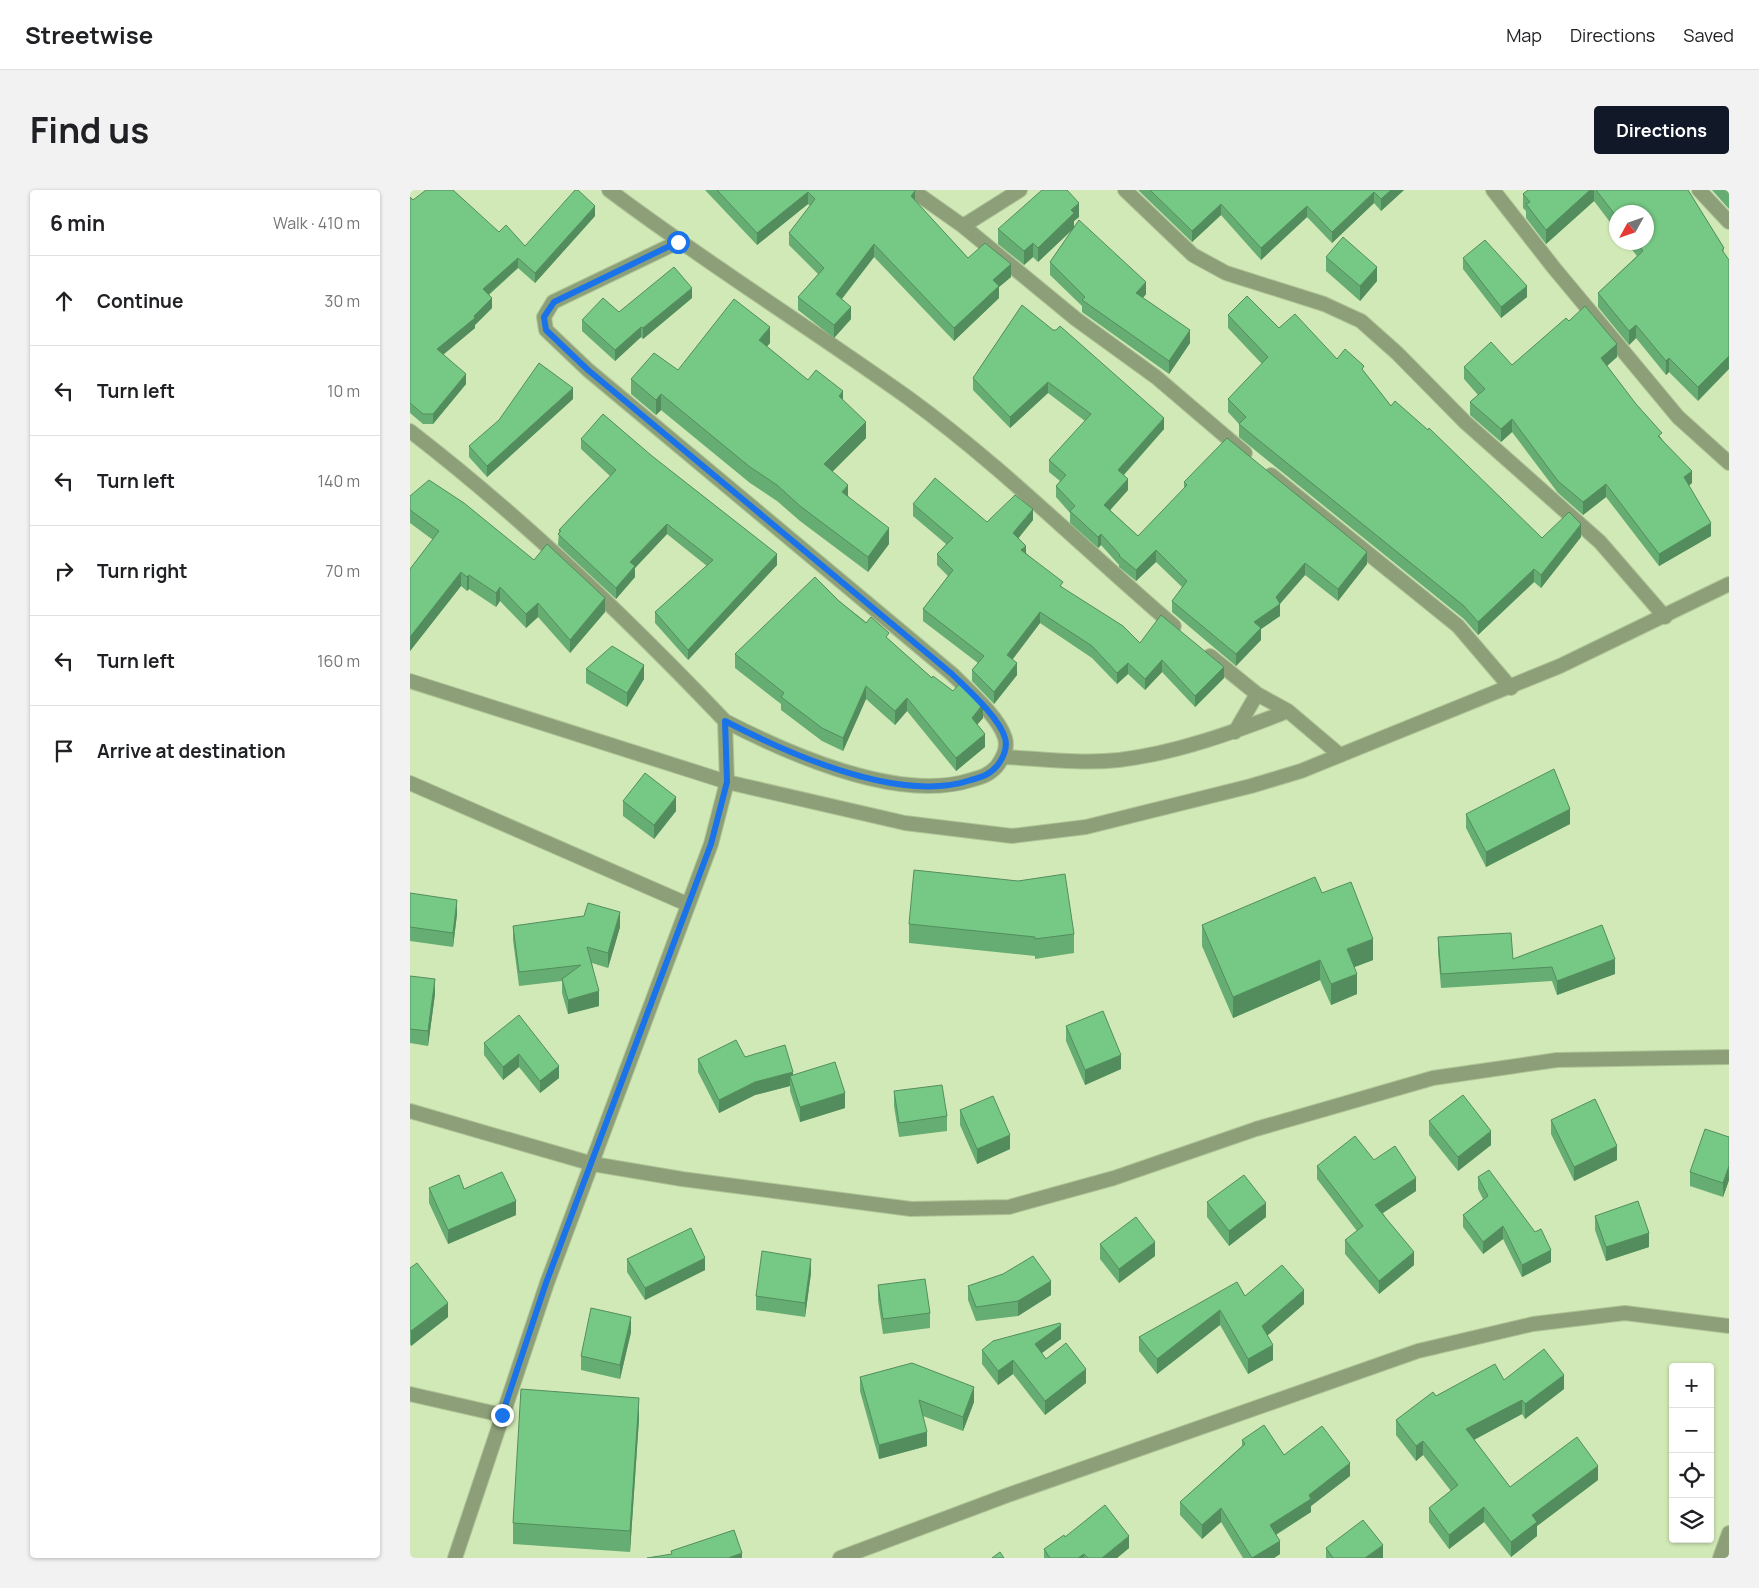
<!DOCTYPE html>
<html lang="en">
<head>
<meta charset="utf-8">
<style>
  body { margin:0; font-family:Manrope,sans-serif; background:#f2f2f2; color:#202124 }
  .controls { position:absolute; right:15px; bottom:15px; display:grid; overflow:hidden; border-radius:5px; box-shadow:0 1px 4px #0004 }
  .controls button { width:45px; height:45px; display:grid; place-items:center; padding:0; border:0; border-bottom:1px solid #e0e0e0; background:#fff; color:#202124; font:25px sans-serif }
  .compass { position:absolute; left:1199px; top:15px; width:45px; height:45px; border-radius:50%; background:#fff; box-shadow:0 1px 4px #0004; rotate:230deg }
  .stop { position:absolute; width:15px; height:15px; margin:-11px; border:4px solid #1a73e8; border-radius:50%; background:#fff }
  .stop.end { background:#1a73e8; border-color:#fff; box-shadow:0 1px 5px #0008 }
  .list { margin:0; padding:0; list-style:none }
  h2 { display:flex; justify-content:space-between; align-items:center; height:65px; margin:0; padding:0 20px; font-size:21px }
  h2 small { font-size:16px; font-weight:400; color:#757577 }
  .list li { display:grid; grid-template-columns:32px 1fr auto; gap:15px; align-items:center; box-sizing:border-box; height:90px; padding:0 20px; border-top:1px solid #e0e0e0 }
  .list b { display:block; font-size:19px; white-space:nowrap }
  .list em { font-size:16px; font-style:normal; color:#757577 }
  .icon { flex:none; width:28px; height:28px; fill:none; stroke:currentColor; stroke-width:2; stroke-linecap:round; stroke-linejoin:round }
  .map { position:relative; flex:none; width:1319px; height:1368px; overflow:hidden; border-radius:5px }
  header { display:flex; align-items:center; gap:30px; box-sizing:border-box; height:70px; padding:0 25px; background:#fff; border-bottom:1px solid #e0e0e0 }
  header strong { font-size:24px }
  nav { display:flex; gap:28px; margin-inline-start:auto; font-size:18px }
  .intro { display:flex; align-items:center; justify-content:space-between; box-sizing:border-box; height:120px; padding:0 30px }
  h1 { margin:0; font-size:35px }
  .button { padding:12px 22px; border-radius:5px; background:#111827; color:#fff; font-size:18px; font-weight:700 }
  main { display:flex; gap:30px; padding:0 30px }
  aside { flex:1; background:#fff; border-radius:5px; box-shadow:0 1px 4px #0004 }
  .map>svg:first-child { display:block }
  .lines { fill:none; stroke-linecap:round; stroke-linejoin:round }
  .minor-casing { stroke:#aec496; stroke-width:16 }
  .tertiary-casing { stroke:#aec496; stroke-width:16 }
  .minor { stroke:#8d9f79; stroke-width:14 }
  .tertiary { stroke:#8d9f79; stroke-width:14 }
  .wall { fill:#65ad72 }
  .shaded-wall { fill:#538d5d }
  .building { fill:#76c985; stroke:#538d5d }
  .route { stroke:#1a73e8; stroke-width:6 }
</style>
</head>
<body>
<header>
<strong>Streetwise</strong>
<nav><a>Map</a><a>Directions</a><a>Saved</a></nav>
</header>
<div class="intro"><h1>Find us</h1><a class="button">Directions</a></div>
<main>
<aside>
<h2>6 min<small>Walk · 410 m</small></h2>
<ul class="list">
<li><svg class="icon" aria-label="ahead" viewBox="0 0 24 24"><path d="M12 20V5M6 11l6-6 6 6"/></svg><div><b>Continue</b></div><em>30 m</em></li>
<li><svg class="icon" aria-label="left" viewBox="0 0 24 24"><path d="M17 20v-9H6M10 6l-5 5 5 5"/></svg><div><b>Turn left</b></div><em>10 m</em></li>
<li><svg class="icon" aria-label="left" viewBox="0 0 24 24"><path d="M17 20v-9H6M10 6l-5 5 5 5"/></svg><div><b>Turn left</b></div><em>140 m</em></li>
<li><svg class="icon" aria-label="right" viewBox="0 0 24 24"><path d="M7 20v-9h11M14 6l5 5-5 5"/></svg><div><b>Turn right</b></div><em>70 m</em></li>
<li><svg class="icon" aria-label="left" viewBox="0 0 24 24"><path d="M17 20v-9H6M10 6l-5 5 5 5"/></svg><div><b>Turn left</b></div><em>160 m</em></li>
<li><svg class="icon" aria-label="arrive" viewBox="0 0 24 24"><path d="M6 21V4h12l-3 4 3 4H6"/></svg><div><b>Arrive at destination</b></div></li>
</ul>
</aside>
<div class="map">
<svg width="1319" height="1368" viewBox="0 0 1319 1368">
  <rect width="100%" height="100%" fill="#d1e9b6"/>
  <g class="lines">
    <!-- minor casing -->
    <g class="minor-casing">
      <path id="minor" d="M199,0C296,73 399,137 497,207C592,276 675,360 764,436
        M502,0L553,36L666,129L746,187L835,263
        M715,0L783,65L816,83L914,114L951,131L987,163L1055,232L1190,352L1255,427
        M1083,0L1144,78L1268,227L1319,273
        M1289,0L1319,32
        M553,36L610,0
        M268,52L143,112L134,127L136,140L178,180L542,484C557,499 589,527 595,548C598,558 593,568 587,576C579,585 572,587 561,590C489,613 379,564 315,531
        M0,241C113,328 217,428 315,531L317,592L301,654L137,1093L45,1368
        M861,285L1048,436L1101,498
        M800,466L847,504L878,521L930,565
        M825,542L847,504
        M594,567C632,569 671,574 709,570C767,563 824,542 878,521
        M0,593L277,714
        M0,921L183,974L272,989L501,1019L599,1017L704,988L846,939L1023,888L1147,870L1319,867
        M0,1204L92,1225
        M430,1368L598,1305L1008,1161L1123,1134L1215,1123L1319,1136
        M1310,1368L1319,1343"/>
    </g>
    <!-- tertiary casing -->
    <g class="tertiary-casing">
      <path id="tertiary" d="M0,491L317,592L495,633L602,646L676,637L841,596L891,581L1150,476L1319,394"/>
    </g>
    <!-- minor -->
    <use href="#minor" class="minor"/>
    <!-- tertiary -->
    <use href="#tertiary" class="tertiary"/>
  </g>
  <!-- wall -->
  <path class="wall" d="M295,0H505V11L558,68L601,87L589,97V108L544,151L464,67L432,109L441,129L424,148L388,120V107L408,84L379,55V43L400,16L398,14L347,55Z
    M728,0H994L971,21L964,13L922,53L897,27L851,70L811,25L782,52Z
    M1118,0H1278L1314,58L1288,211L1259,182L1256,185L1226,148L1219,155L1188,117V103L1227,66L1216,52H1236L1206,22V40L1184,11L1136,54L1116,28V21L1113,18V4Z
    M1302,0H1319V19Z
    M0,7L3,10L89,42L115,56L185,26L125,93L108,78L79,105L82,118L65,135V138L33,164L56,194L23,234H13L0,223Z
    M669,27L664,31V37L736,104L733,108L780,153L759,184L672,122V116L640,85V72L662,40L628,72L623,67L614,75L588,54V39Z
    M916,67L967,91L950,111L916,81Z
    M1053,68L1117,107L1091,128L1053,79Z
    M282,108L233,149L231,147L205,171L172,141V130Z
    M612,115L754,239L714,285L718,300L700,320L728,346L774,299V292L957,374L928,411L895,385L870,414V426L851,439V450L826,476L762,422V411L772,397L746,372L726,391L709,377V375L691,355L688,358L660,333V323L646,307V296L650,291L639,282V270L675,231L638,203L600,238L563,200V188Z
    M818,125L869,138L927,169L954,182L981,216L1132,348L1171,347L1131,398L1124,392L1068,445L1054,429L846,261L829,247V234L818,222V209L852,174L818,138Z
    M1159,131L1207,167L1197,176L1252,249L1282,293L1279,295L1301,346L1249,376L1196,307L1173,325L1148,303L1102,242L1091,252L1060,225V212L1068,205L1054,189V177L1102,175Z
    M360,153L356,157L398,190L433,210L456,248L422,282L438,306L479,354L458,382L390,331L367,311L340,293L251,220L246,225L221,204V189L268,180Z
    M163,209L77,287L59,267V256Z
    M171,249L367,375L278,470L245,433V422L297,376L257,344L225,378V387L206,409L148,355L149,340L200,286L171,259Z
    M0,306L124,370L195,422L160,463L128,427L116,438L90,411L86,417L59,399L57,401L51,396L0,461V379L23,350L0,333Z
    M503,314L577,332L623,330L608,348L616,363L653,398L730,453L814,488L785,517L752,482L735,500L718,484L707,494L682,468L630,433L602,469L607,485L584,514L562,491V480L568,473L513,431V419L538,386L527,375V364L536,354L503,326Z
    M429,411L479,450L522,488L573,528L567,534L575,557L546,581L497,521L485,535L456,509L433,561L412,551L371,520V514L325,478V464Z
    M176,479L234,489L217,517L176,493Z
    M213,611L266,621L244,649L213,626Z
    M1056,624L1160,634L1076,677L1056,638Z
    M0,703L47,724L43,757L0,751Z
    M499,734L664,744V763L625,769V766L499,753Z
    M792,735L963,770L944,777L947,804L921,815L910,790L823,828L792,756Z
    M103,736L210,737L198,778L182,773L189,816L158,824L152,803V791L109,796L103,750Z
    M1028,747L1103,769L1205,784L1147,805L1142,791L1031,798L1028,762Z
    M0,786L25,804L18,856L0,853Z
    M656,836L711,879L675,895L656,851Z
    M74,853L149,876V888L130,903L109,877L93,890L74,865Z
    M335,867L383,885L435,918L390,932L380,901V896L345,905L309,923L288,882V869Z
    M484,901L537,926V941L489,947L484,916Z
    M550,920L600,959L567,974L550,935Z
    M1141,930L1207,970L1164,991L1141,944Z
    M1019,931L1081,955L1048,981L1019,945Z
    M1319,947V990L1313,1007L1280,996V982Z
    M964,970L1006,1001L973,1023L1004,1075L969,1104L935,1064V1050L947,1041L907,989V976Z
    M1068,987L1141,1072L1112,1087L1093,1049L1073,1064L1053,1037V1025L1073,1009L1068,999Z
    M19,998L54,999L106,1025L38,1054L19,1013Z
    M797,1012L856,1027L819,1056L797,1027Z
    M1185,1026L1239,1057L1196,1071L1185,1040Z
    M690,1054L745,1066L709,1093L690,1069Z
    M217,1069L295,1080L235,1110L217,1082Z
    M0,1078L38,1127L1,1156L0,1154Z
    M401,1083L395,1127L346,1120V1106Z
    M593,1084L641,1105L608,1126L566,1131L558,1110V1096Z
    M468,1095L520,1123V1138L473,1144L468,1110Z
    M835,1106L894,1114L857,1146L863,1170L838,1184L810,1135L747,1184L729,1161V1147Z
    M221,1142L210,1189L171,1180V1166Z
    M651,1149L632,1163L636,1169L676,1193L635,1225L603,1184L588,1195L572,1174V1160Z
    M450,1187L564,1212L553,1241L513,1226L517,1256L469,1269L450,1201Z
    M1094,1190L1154,1199L1115,1229L1112,1224L1064,1250L1100,1297L1188,1290L1127,1336V1346L1101,1367L1074,1332L1039,1359L1019,1332V1318L1041,1301L1013,1265L1006,1271L986,1245V1230L1026,1206Z
    M229,1229L220,1362L103,1354V1333Z
    M832,1250L874,1265L940,1286L901,1316V1322L866,1345L870,1364L864,1368H833L811,1332L792,1349L770,1325V1312L832,1256Z
    M655,1347L719,1358L707,1368H634V1359Z
    M916,1358L973,1368H916Z"/>
  <!-- shaded-wall -->
  <path class="shaded-wall" d="M981,0H994L971,21V9Z
    M1180,0H1184V11L1136,54V40Z
    M505,1V13L501,6Z
    M398,2V14L347,55V43Z
    M964,2V13L922,53V42Z
    M669,13V27L664,31V38L628,72V58L661,20Z
    M811,14V25L782,52V41Z
    M185,16V26L125,93V83Z
    M897,16V27L851,70V58Z
    M623,53V67L614,75V61Z
    M464,54V67L426,116V104Z
    M108,68V78L73,109V99Z
    M601,74V87L589,97V108L544,151V138L583,90Z
    M967,77V91L950,111V96Z
    M736,92V104L726,116V103Z
    M1117,96V107L1091,128V117Z
    M282,98V108L233,149V138Z
    M82,108V118L65,135V138L27,170V159L64,126Z
    M441,117V129L424,148V135Z
    M1226,135V148L1219,155V141Z
    M231,137V147L205,171V160Z
    M360,137V153L349,166V150Z
    M780,140V153L759,184V171Z
    M1207,154V167L1191,181V168Z
    M1319,166V179L1288,211V197Z
    M1259,168V182L1256,185V171Z
    M56,184V194L23,234V224Z
    M638,192V203L600,238V227Z
    M163,198V209L77,287V276Z
    M433,201V217L429,206Z
    M251,204V220L246,225V210Z
    M754,228V239L708,291V280Z
    M1102,229V242L1091,252V239Z
    M456,232V248L414,290V274Z
    M1282,281V293L1274,300V287Z
    M718,289V300L694,327V315Z
    M1196,294V307L1173,325V312Z
    M438,295V311L432,302Z
    M623,319V330L603,355V343Z
    M1301,333V346L1249,376V364Z
    M257,334V344L225,378V387L206,409V398L220,372Z
    M1171,334V347L1131,398V385Z
    M479,338V354L458,382V367Z
    M691,344V355L688,358V347Z
    M616,356V368L611,360Z
    M746,360V372L726,391V380Z
    M957,362V374L928,411V399Z
    M367,364V375L278,470V460Z
    M895,373V385L867,417L870,414V426L851,439V450L826,476V464L844,432Z
    M1124,379V392L1068,445V432Z
    M51,382V396L0,461V447Z
    M59,385V399L57,401V387Z
    M90,397V411L86,417V403Z
    M195,408V422L160,463V450Z
    M128,413V427L116,438V424Z
    M630,422V433L597,477V465Z
    M752,470V482L735,500V489Z
    M607,473V485L584,514V502Z
    M718,473V484L707,494V483Z
    M234,475V489L217,517V503Z
    M814,477V488L785,517V506Z
    M456,496V509L433,561V548Z
    M497,508V521L485,535V521Z
    M573,514V528L562,541V528Z
    M575,544V557L546,581V568Z
    M266,607V621L244,649V635Z
    M1160,619V634L1076,677V662Z
    M47,710V724L43,757V743Z
    M210,722V737L198,778V763Z
    M963,749V770L937,780V759Z
    M1205,769V784L1147,805V791Z
    M910,770V790L823,828V807Z
    M947,784V804L921,815V794Z
    M25,789V804L18,856V841Z
    M189,801V816L158,824V810Z
    M109,864V877L93,890V877Z
    M711,865V879L675,895V880Z
    M149,876V888L130,903V891Z
    M383,882V895L380,886V896L345,905L309,923V910L345,892Z
    M435,903V918L390,932V917Z
    M1081,941V955L1048,981V967Z
    M600,945V959L567,974V959Z
    M1207,956V970L1164,991V977Z
    M1319,976V990L1313,1007V993Z
    M1006,988V1001L965,1028V1015Z
    M106,1011V1025L38,1054V1040Z
    M856,1013V1027L819,1056V1041Z
    M1093,1036V1049L1073,1064V1052Z
    M1239,1043V1057L1196,1071V1057Z
    M745,1052V1066L709,1093V1079Z
    M1141,1060V1072L1112,1087V1075Z
    M1004,1062V1075L969,1104V1091Z
    M295,1068V1080L235,1110V1098Z
    M401,1069V1083L395,1127V1113Z
    M641,1091V1105L608,1126V1111Z
    M894,1100V1114L852,1150V1136Z
    M38,1113V1127L1,1156V1141Z
    M810,1120V1135L747,1184V1169Z
    M221,1127V1142L210,1189V1175Z
    M651,1135V1149L625,1168V1154Z
    M863,1155V1170L838,1184V1169Z
    M603,1170V1184L588,1195V1181Z
    M676,1179V1193L635,1225V1211Z
    M1154,1185V1199L1115,1229V1214Z
    M564,1197V1212L553,1241V1227Z
    M229,1208V1229L220,1362V1341Z
    M1112,1210V1224L1056,1254V1239Z
    M517,1242V1256L469,1269V1255Z
    M1013,1251V1265L1006,1271V1256Z
    M940,1273V1286L901,1316V1322L860,1348V1335Z
    M1188,1276V1290L1127,1336V1346L1101,1367V1352L1122,1325Z
    M1074,1317V1332L1039,1359V1345Z
    M811,1318V1332L792,1349V1335Z
    M719,1346V1358L707,1368H692Z
    M870,1351V1364L864,1368H842Z
    M973,1355V1368H955Z
    M332,1363V1368H318Z
    M674,1364V1368H668Z"/>
  <!-- building -->
  <path class="building" d="M16,0H43L89,42L96,35L115,56L165,0H168L185,16L125,83L108,68L73,99L82,108L64,126L65,128L27,159L56,184L23,224H13L0,213V7L3,10Z
    M307,0H505V1L501,6L558,68L575,53L601,74L583,90L589,96L544,138L464,54L426,104L441,117L424,135L388,107L414,78L379,43L405,9L398,2L347,43Z
    M632,0H657L669,13L661,20L664,23L628,58L623,53L614,61L588,39Z
    M740,0H981L971,9L964,2L922,42L897,16L851,58L811,14L782,41Z
    M1118,0H1180L1136,40L1116,14L1120,12L1113,4Z
    M1186,0H1278L1314,58L1312,60L1319,70V166L1288,197L1259,168L1256,171L1226,135L1219,141L1188,103L1233,61L1227,52H1236V22H1206V26Z
    M669,30L736,92L726,103L780,140L759,171L672,110L675,107L640,72Z
    M933,47L967,77L950,96L916,67Z
    M1075,50L1117,96L1091,117L1053,68Z
    M264,77L282,98L233,138L231,137L205,160L172,130L193,108L209,122Z
    M837,106L869,138L885,124L927,169L935,159L954,176L952,179L981,216L985,211L1018,240L1019,238L1132,348L1159,322L1171,334L1131,385L1124,379L1068,432L1054,416L846,248L829,234L836,227L818,209L858,167L818,125Z
    M324,109L360,137L349,150L398,190L406,180L433,201L429,206L456,232L414,274L438,295L432,302L479,338L458,367L390,316L367,295L340,277L251,204L246,210L221,189L244,163L268,180Z
    M612,115L643,140H646L650,136L754,228L708,280L718,289L694,315L728,346L777,295L774,292L817,248L957,362L928,399L895,373L866,407L870,414L844,432L851,438L826,464L762,411L777,391L746,360L726,380L709,366L710,365L691,344L688,347L660,321L665,316L646,296L656,285L639,270L681,224L638,192L600,227L563,188Z
    M1175,116L1207,154L1191,168L1226,214L1252,243L1248,246L1282,281L1274,287L1301,333L1249,364L1196,294L1173,312L1148,291L1102,229L1091,239L1060,212L1075,199L1054,177L1081,152L1102,175L1156,128L1159,131Z
    M129,173L163,198L77,276L59,256L89,230Z
    M193,224L242,266L367,364L278,460L245,422L303,370L257,334L220,372L225,376L206,398L148,344L151,341L149,340L206,280L171,249Z
    M525,288L577,332L605,305L623,319L603,343L616,356L611,360L653,392L650,396L713,436L730,453L751,425L814,477L785,506L752,470L735,489L718,473L707,483L682,456L630,422L597,465L607,473L584,502L562,480L574,466L513,419L543,380L527,364L543,348L503,314Z
    M19,290L54,313L124,370L137,354L195,408L160,450L128,413L116,424L90,397L86,403L59,385L57,387L51,382L0,447V379L29,341L0,320V306Z
    M405,387L429,411L456,433L461,427L479,443L476,447L522,488L523,486L543,501L551,492L573,514L562,528L575,544L546,568L497,508L485,521L456,496L433,548L412,538L371,507L374,503L325,464Z
    M202,456L234,475L217,503L176,479Z
    M1144,579L1160,619L1076,662L1056,624Z
    M235,583L266,607L244,635L213,611Z
    M504,680L608,691L655,684L664,744L625,749V747L499,734Z
    M905,687L912,703L941,692L963,749L937,759L947,784L921,794L910,770L823,807L792,735Z
    M0,703L47,710L43,743L0,737Z
    M178,713L210,722L198,763L177,757L189,801L158,810L152,789L171,775L109,782L103,736L174,726Z
    M1192,735L1205,769L1147,791L1142,777L1031,784L1028,747L1101,743L1103,769Z
    M0,786L25,789L18,841L0,839Z
    M693,821L711,865L675,880L656,836Z
    M109,825L149,876L130,891L109,864L93,877L74,853Z
    M326,850L335,867L375,855L383,882L345,892L309,910L288,869Z
    M425,872L435,903L390,917L380,886Z
    M532,895L537,926L489,933L484,901Z
    M1053,905L1081,941L1048,967L1019,931Z
    M583,906L600,945L567,959L550,920Z
    M1185,909L1207,956L1164,977L1141,930Z
    M1295,939L1319,947V976L1313,993L1280,982Z
    M945,946L964,970L985,956L1006,988L965,1015L1004,1062L969,1091L935,1050L953,1036L907,976Z
    M1079,980L1125,1042L1131,1039L1141,1060L1112,1075L1093,1036L1073,1052L1053,1025L1078,1006L1068,987Z
    M92,982L106,1011L38,1040L19,998L49,985L54,999Z
    M834,985L856,1013L819,1041L797,1012Z
    M1228,1011L1239,1043L1196,1057L1185,1026Z
    M726,1027L745,1052L709,1079L690,1054Z
    M281,1038L295,1068L235,1098L217,1069Z
    M352,1061L401,1069L395,1113L346,1106Z
    M623,1066L641,1091L608,1111L566,1117L558,1096L593,1084Z
    M7,1073L38,1113L1,1141L0,1140V1078Z
    M872,1075L894,1100L852,1136L863,1155L838,1169L810,1120L747,1169L729,1147L827,1092L835,1106Z
    M515,1089L520,1123L473,1129L468,1095Z
    M181,1118L221,1127L210,1175L171,1166Z
    M650,1133L651,1135L625,1154L636,1169L656,1153L676,1179L635,1211L603,1170L588,1181L572,1160L583,1151Z
    M1134,1159L1154,1185L1115,1214L1112,1210L1056,1239L1100,1297L1167,1247L1188,1276L1122,1325L1127,1332L1101,1352L1074,1317L1039,1345L1019,1318L1048,1295L1013,1251L1006,1256L986,1230L1023,1202L1026,1206L1085,1174L1094,1190Z
    M502,1173L564,1197L553,1227L509,1210L517,1242L469,1255L450,1187Z
    M111,1199L229,1208L220,1341L103,1333Z
    M854,1235L874,1265L912,1236L940,1273L899,1305L901,1309L860,1335L870,1351L842,1368L811,1318L792,1335L770,1312L835,1254L832,1250Z
    M695,1315L719,1346L692,1368H678L674,1364L668,1368H640L634,1359L654,1345L655,1347Z
    M953,1330L973,1355L955,1368H923L916,1358Z
    M324,1340L332,1363L318,1368H237L262,1364L261,1361Z
    M590,1362L594,1368H582Z"/>
  <g class="lines">
    <!-- route -->
    <path class="route" d="M92,1225L136,1093L301,654L317,592L315,531C379,564 490,614 561,590C572,587 579,585 587,576C593,568 598,558 595,548C589,527 557,499 542,484L178,180L136,140L134,127L144,112L268,52"/>
  </g>
</svg>
<div class="controls">
<button>+</button>
<button>−</button>
<button><svg class="icon" aria-label="locate" viewBox="0 0 24 24"><circle cx="12" cy="12" r="6"/><path d="M12 2v4M12 18v4M2 12h4M18 12h4"/></svg></button>
<button><svg class="icon" aria-label="layers" viewBox="0 0 24 24"><path d="M12 4l9 5-9 5-9-5zM3 14l9 5 9-5"/></svg></button>
</div>
<svg class="compass" viewBox="-18 -18 36 36"><path d="M0-13l5 13h-10z" fill="#e53935"/><path d="M0 13l5-13h-10z" fill="#757577"/></svg>
<div class="stop" style="left:268px;top:52px"></div>
<div class="stop end" style="left:92px;top:1225px"></div>
</div>
</main>
</body>
</html>
